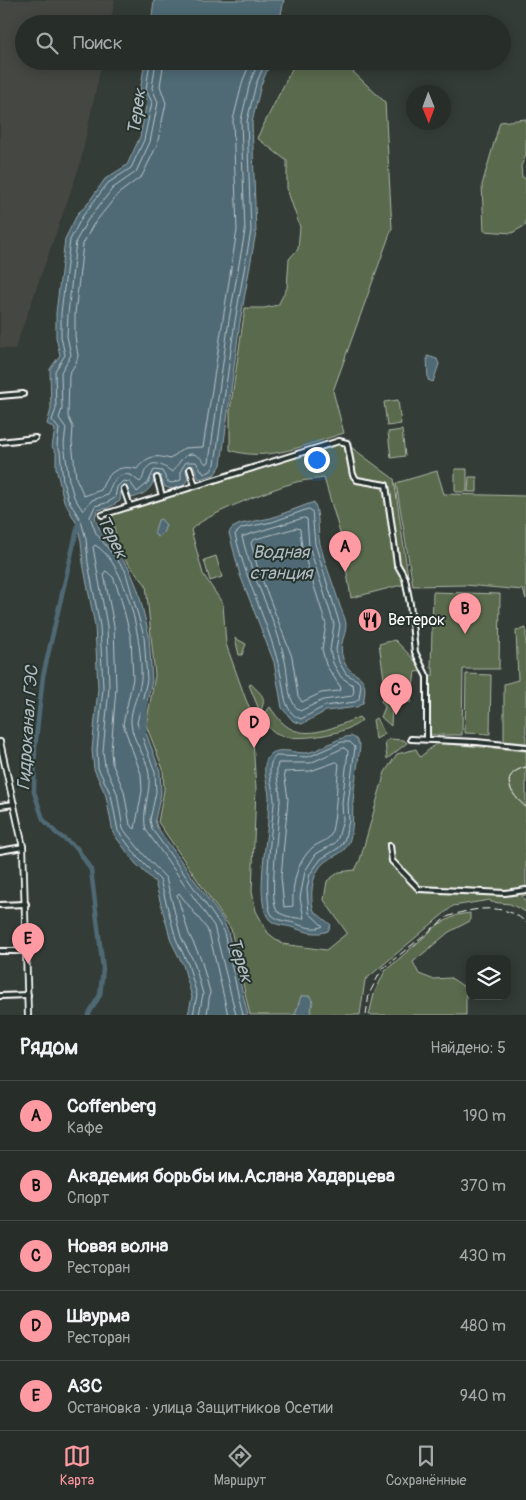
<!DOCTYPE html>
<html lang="ru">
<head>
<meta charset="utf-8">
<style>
  body { margin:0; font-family:Pangolin,sans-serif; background:#333935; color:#f1f3f6 }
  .controls { position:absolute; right:15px; bottom:15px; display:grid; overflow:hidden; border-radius:10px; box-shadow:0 2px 12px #0003 }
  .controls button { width:45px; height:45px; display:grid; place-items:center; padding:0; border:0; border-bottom:1px solid #434946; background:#272d29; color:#f1f3f6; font:25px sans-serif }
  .compass { position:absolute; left:406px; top:85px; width:45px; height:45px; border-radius:50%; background:#272d29; box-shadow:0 2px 12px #0003; rotate:179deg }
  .you { position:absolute; left:316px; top:459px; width:18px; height:18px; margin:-12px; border:4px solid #fff; border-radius:50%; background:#1a73e8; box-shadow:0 0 0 8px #1a73e833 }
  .badge { display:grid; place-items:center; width:32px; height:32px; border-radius:50%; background:#ff9aa2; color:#111; font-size:16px; font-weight:700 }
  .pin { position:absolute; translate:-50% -41px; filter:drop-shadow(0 1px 2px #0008) }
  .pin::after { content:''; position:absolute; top:26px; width:18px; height:15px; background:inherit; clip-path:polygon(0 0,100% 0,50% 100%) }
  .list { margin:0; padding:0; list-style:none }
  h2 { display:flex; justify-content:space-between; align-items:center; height:65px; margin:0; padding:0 20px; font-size:21px }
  h2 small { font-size:16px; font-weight:400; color:#a4a8a8 }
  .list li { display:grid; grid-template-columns:32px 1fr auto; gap:15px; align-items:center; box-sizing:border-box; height:70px; padding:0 20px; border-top:1px solid #434946 }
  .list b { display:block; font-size:19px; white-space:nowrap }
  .list p { margin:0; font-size:16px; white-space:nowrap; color:#a4a8a8 }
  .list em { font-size:16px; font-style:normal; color:#a4a8a8 }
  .icon { flex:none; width:28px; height:28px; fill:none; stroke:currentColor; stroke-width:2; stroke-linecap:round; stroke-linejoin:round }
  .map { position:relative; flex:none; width:526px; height:1015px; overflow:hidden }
  .search { position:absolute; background:#272d29; box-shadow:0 2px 12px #0003; left:15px; right:15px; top:15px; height:55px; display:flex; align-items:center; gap:12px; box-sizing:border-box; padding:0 18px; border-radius:28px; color:#a4a8a8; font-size:19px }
  .sheet { height:415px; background:#272d29 }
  nav { display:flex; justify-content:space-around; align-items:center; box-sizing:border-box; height:70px; border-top:1px solid #434946; background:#272d29; font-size:14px; color:#a4a8a8 }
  nav a { display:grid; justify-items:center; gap:2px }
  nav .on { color:#ff9aa2 }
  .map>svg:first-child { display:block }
  .built { fill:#444643 }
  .green { fill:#5a6b4e; stroke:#acb5a6 }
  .water { fill:#506a75; stroke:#96a6ac }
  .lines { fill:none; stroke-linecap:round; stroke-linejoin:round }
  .shore { stroke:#b9c3c8; stroke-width:1 }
  .canal { stroke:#506a75; stroke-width:4.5 }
  .river { stroke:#506a75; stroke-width:8 }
  .minor-casing { stroke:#fff; stroke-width:8 }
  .tertiary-casing { stroke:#fff; stroke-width:8 }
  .minor { stroke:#26332d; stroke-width:4 }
  .tertiary { stroke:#26332d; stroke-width:4.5 }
  .tram { stroke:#fff; stroke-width:1 }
  .rail { stroke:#fff; stroke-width:1; stroke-dasharray:8 4; stroke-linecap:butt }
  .labels { text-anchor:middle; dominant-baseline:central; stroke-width:4; stroke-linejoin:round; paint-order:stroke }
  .poi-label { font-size:16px; fill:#fff; stroke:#26332d; text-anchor:start }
  .water-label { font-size:18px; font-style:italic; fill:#b0bcc1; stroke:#26332d }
</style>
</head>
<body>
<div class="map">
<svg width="526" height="1015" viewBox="0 0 526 1015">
  <rect width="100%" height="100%" fill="#343c37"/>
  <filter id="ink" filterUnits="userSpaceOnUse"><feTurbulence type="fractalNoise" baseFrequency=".02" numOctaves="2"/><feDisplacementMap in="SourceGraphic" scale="10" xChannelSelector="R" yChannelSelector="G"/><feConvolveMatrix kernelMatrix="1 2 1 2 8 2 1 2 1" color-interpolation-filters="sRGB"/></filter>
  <g filter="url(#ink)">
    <!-- built -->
    <path class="built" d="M0,0H115L110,24H24V61H102L80,165L15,349L0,348Z"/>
    <!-- green -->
    <path class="green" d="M296,61H355L351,70L385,102L392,228L333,391L344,433C308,444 267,463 230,450V411L245,308H264L278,305L287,288L289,259L298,249L300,227L287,189V161L257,138Z
      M526,119V155L521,166L522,177L526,179V225L512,233L484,231L482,185L500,122Z
      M398,400L401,424L387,426L384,402Z
      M402,430L405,456L391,458L388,432Z
      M343,441L394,479L409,583L351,598L341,536L324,478C313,480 300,480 290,484C272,489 200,517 191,530L203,574L223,604L226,644L246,700L254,717L253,741L256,789L252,892L256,911L268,933L282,944L326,950L347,933L324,900L327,881L339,872L355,870L360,860L385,772L397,754L416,749L420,757L437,743L526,751V895L522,896L526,903V912L510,904L491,902L490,900L453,906L365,980L360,1015H250L231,929L158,822L164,790L163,769L146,725L155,676L146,585L118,551L112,514Z
      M455,469H467V492H455Z
      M437,471L444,494L526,496V599L523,590L465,585L413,586L396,483Z
      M469,477H477V492H468Z
      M216,556L222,577L210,581L204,560Z
      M433,592L500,594L499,669H463L462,735H429V676H433V668H431Z
      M526,628V743L504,741V684L518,680L516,631Z
      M235,638L246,644L242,655H239Z
      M395,640L425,671L415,672L411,702H392L391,726L381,717L385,707L381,701L386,692L379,644Z
      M466,674L491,675L490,734L465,733Z
      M251,684C261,694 268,697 260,712L249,685Z
      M270,707C274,713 279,720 285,725C306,742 337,726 359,717L362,720C350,734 293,743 276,734C269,730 265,723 264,715Z
      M376,718L385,734L376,739L373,720Z
      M390,739L404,740L407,743L387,759L385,742Z
      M470,913V921L449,932L413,962L419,974L432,979L451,978L466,988V1015H369L374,994L385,971L439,924L457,915Z"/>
    <!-- water -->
    <path class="water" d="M154,0H284L279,24H151Z
      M145,61H271L261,85L252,122L256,232L240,322L221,465L214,475L199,479L194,466L188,467L186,471L188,479L183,486L172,489L165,487L159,475H156C152,488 146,495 131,498L126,486L121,489L120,501L108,508L98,510L95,517L100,530L129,568L138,590L149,635L152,681L142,722L160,771L161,793L155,820L157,827L223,920L228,932L248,1015H188L192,997L183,965L171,941L155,882L135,863L113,833L106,796L94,769L92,750L98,688L95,626L83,563L81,541L77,524L64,501L56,468V452L52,447L55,429L47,424L51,409L50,369L60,355L56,337V313L65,239L78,213L86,206L105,179L127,165L140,137L147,101L140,92Z
      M427,356L437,359L439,364L433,382L428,380Z
      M314,502C320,515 317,530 320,544C325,565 334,585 340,606C342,612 346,619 346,625C346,637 338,643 343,659C351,682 371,668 363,703L357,707L326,711L302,724L293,721L282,708L274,662L240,575L229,533L232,528L240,524L271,518Z
      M161,519L166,525L163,533L158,537L154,534L158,520Z
      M351,736L356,739L360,746C358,765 354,784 353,803C352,817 354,828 349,842C345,853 335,855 326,861C312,871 309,895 314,911L331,925L328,931C316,936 303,931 291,927C284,925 276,926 270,920C254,905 267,841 268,819C268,812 269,804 269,796C268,784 260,767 269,756C277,746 294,753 305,753C322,751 334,738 351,736Z
      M301,996H310L313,1002L310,1015H295Z"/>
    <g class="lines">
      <!-- shore -->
      <path class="shore" d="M150,61L146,90L152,102L144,140L131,168L108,183L82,217L70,240L61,313V337L65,355L55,371L56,409L52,420L59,429L57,445L60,451L63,481L68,499L81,521L86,539L88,563L100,626L103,688L97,750L98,768L111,795L118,831L139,859L160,880L176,939L188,964L197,995L193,1015
        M156,61L152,88L158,102L150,142L136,172L113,188L87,221L76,241L68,314L67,336L71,355L61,372L62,409L59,418L66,428L64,444L69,480L74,497L83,511L92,500L108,495C110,485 117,471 130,475C134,476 136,480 140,482C144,478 143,475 145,471C153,456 165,468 173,472C181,458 191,444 206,464L209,462L229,320L245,231L241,120L250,82L259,61
        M164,61L160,86L166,103L157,145L142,176L118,194L93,225L83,244L75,314V336L78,356L76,363L69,374L68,416L73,427L72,442L76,478L84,496L101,490C107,473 118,464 137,469C146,457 154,454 170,459L184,448L203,447L237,230L233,120L243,80L251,61
        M309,509L312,511L315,544L340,625L336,650L339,662L346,674L357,680L361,685L359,699L355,702L325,706L301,719C287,714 285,700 283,687C275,634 247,587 235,534L242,528L272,522Z
        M304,518L307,519L309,546L334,624L330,650L333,663L341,677L353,685L354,691L352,696L323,700L300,711C286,701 289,677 285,661C277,620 252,580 242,537Z
        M297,528L300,529L302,548L326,624L322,649L326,665L341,688L339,691L321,693L302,702L298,696L292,657L258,569L251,543L253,540Z
        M106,571L113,577L120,595L131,638L133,679L123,724L141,774L142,791L135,829L130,825L124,791L112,763L111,751L116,688L114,626L104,574Z
        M342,742H350L355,747L348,804L349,821L344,841L340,847L321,859L310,874L307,889L309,913L323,926C315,931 302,926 294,923C287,921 278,921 272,915C262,904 272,823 274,804C275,790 263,767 276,756L308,757Z
        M344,748L348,751L342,803L343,820L338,838L335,843L316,854L305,871L300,898L304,918C297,919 279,916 276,909C269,895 279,821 280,801C281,789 274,775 278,763H310Z
        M337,762L339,764C336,788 337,813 331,835C326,842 317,843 312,848C296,863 292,886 293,906L284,907L281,877L288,799L284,772L310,771Z
        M199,1015L203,994L194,962L181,937L166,878L144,855L123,829L117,793L105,766L103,751L109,688L107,626L93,547L95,545C127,563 143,644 141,679C140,693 130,708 131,723C132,741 147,756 149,774C151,793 141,812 146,830L214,926L236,1015
        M207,1015L210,992L201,959L189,934L177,895L179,893L207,929L210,937L228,1015
        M243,1015L224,933L219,923L152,829L150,820L156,792L155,772L137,723L147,680L144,636L125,570L96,533L90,517L95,506L106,503L115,498L117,487L123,481L130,482L137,492L148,483L154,470L162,471L168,482L172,483L181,480V470L186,462H196L204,474L211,471L215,464L235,321L251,231L247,121L256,84L266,61"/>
      <!-- canal -->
      <path class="canal" d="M79,521L43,676L35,748L34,792L43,819L56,833L77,848L91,870L103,969L100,995L88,1015"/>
      <!-- river -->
      <path class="river" d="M142,734L144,703"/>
      <!-- minor casing -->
      <g class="minor-casing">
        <path id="minor" d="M0,396L23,394
          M0,442L35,438
          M190,469L195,486
          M157,478L162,496
          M124,489L130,506
          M102,515L339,441L347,443L353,475L357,480L386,485L397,564L405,578L410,604L415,652L427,677V738
          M411,739L476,742L526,747
          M0,806L14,804
          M390,846L392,861L419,889L505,893L526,890
          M0,851L23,847
          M0,905L26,904
          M0,951H27
          M0,996L28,995"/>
      </g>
      <!-- tertiary casing -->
      <g class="tertiary-casing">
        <path id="tertiary" d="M0,742L23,847L28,1015"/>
      </g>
      <!-- minor -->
      <use href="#minor" class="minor"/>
      <!-- tertiary -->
      <use href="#tertiary" class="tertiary"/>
      <!-- tram -->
      <path class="tram" d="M526,767C497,774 511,795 526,807"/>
      <!-- rail -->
      <path class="rail" d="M366,1015L369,994L382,969L447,917C470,908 508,902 526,923"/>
    </g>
  </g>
  <!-- icons -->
  <defs>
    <g id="restaurant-disc" transform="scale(1.25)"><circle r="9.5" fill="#ff9aa2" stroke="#26332d"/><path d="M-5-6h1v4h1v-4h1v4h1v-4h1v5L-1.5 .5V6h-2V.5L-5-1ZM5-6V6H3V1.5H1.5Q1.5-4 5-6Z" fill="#111"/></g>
  </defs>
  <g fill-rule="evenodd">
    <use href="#restaurant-disc" x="370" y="620"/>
  </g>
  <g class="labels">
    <!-- poi labels -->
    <g class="poi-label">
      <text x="388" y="620">Ветерок</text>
    </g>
    <!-- water labels -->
    <g class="water-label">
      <text transform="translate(137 112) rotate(-82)">Терек</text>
      <text transform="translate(112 537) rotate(63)">Терек</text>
      <text x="281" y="552">Водная<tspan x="281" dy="21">станция</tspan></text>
      <text transform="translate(28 728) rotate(-86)">Гидроканал ГЭС</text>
      <text transform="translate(240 960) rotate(72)">Терек</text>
    </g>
  </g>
</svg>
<div class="controls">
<button><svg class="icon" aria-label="layers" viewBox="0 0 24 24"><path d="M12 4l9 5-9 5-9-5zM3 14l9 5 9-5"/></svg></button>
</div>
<svg class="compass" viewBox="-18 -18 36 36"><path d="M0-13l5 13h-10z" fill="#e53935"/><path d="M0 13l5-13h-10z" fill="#a4a8a8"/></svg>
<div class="you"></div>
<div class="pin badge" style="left:345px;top:572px">A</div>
<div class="pin badge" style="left:465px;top:634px">B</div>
<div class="pin badge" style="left:396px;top:715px">C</div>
<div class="pin badge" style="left:254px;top:748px">D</div>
<div class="pin badge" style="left:28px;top:964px">E</div>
<div class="search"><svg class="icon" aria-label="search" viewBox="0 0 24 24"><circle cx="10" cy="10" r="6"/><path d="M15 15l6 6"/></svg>Поиск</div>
</div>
<section class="sheet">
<h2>Рядом<small>Найдено: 5</small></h2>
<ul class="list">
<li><span class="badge">A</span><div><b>Coffenberg</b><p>Кафе</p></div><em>190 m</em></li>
<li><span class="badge">B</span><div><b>Академия борьбы им.Аслана Хадарцева</b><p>Спорт</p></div><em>370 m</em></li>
<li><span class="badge">C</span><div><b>Новая волна</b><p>Ресторан</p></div><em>430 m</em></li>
<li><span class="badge">D</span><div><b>Шаурма</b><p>Ресторан</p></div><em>480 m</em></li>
<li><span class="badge">E</span><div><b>АЗС</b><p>Остановка · улица Защитников Осетии</p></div><em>940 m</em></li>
</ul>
</section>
<nav>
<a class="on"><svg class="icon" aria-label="map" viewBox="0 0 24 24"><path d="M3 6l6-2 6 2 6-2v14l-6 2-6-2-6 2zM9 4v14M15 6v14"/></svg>Карта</a>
<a><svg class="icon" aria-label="directions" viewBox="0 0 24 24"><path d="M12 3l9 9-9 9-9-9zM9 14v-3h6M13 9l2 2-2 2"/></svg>Маршрут</a>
<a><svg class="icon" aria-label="saved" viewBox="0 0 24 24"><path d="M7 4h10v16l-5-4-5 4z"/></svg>Сохранённые</a>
</nav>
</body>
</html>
